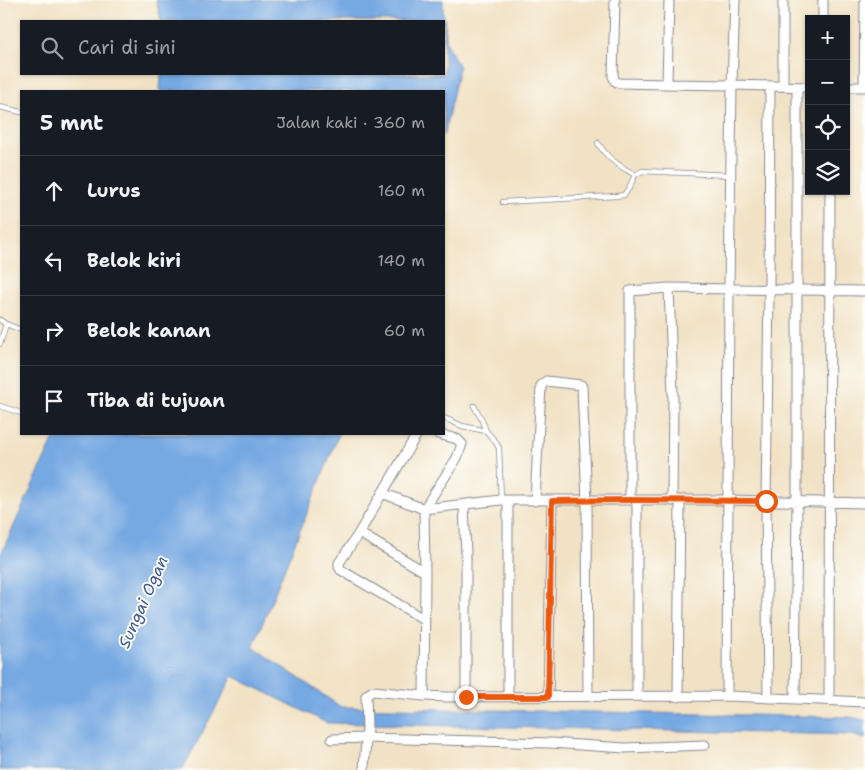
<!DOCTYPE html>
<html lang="id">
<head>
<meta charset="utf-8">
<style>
  body { margin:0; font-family:"Shantell Sans",sans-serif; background:#242831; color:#f1f3f6 }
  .controls { position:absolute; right:15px; top:15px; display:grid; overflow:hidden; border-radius:0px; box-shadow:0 1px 4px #0004 }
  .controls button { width:45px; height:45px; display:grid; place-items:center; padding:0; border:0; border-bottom:1px solid #363941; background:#171b24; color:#f1f3f6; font:25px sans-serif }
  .stop { position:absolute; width:15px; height:15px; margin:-11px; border:4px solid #ea580c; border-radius:50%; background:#fff }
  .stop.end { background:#ea580c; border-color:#fff; box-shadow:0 1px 5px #0008 }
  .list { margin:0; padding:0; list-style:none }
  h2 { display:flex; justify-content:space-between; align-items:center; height:65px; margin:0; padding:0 20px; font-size:21px }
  h2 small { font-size:16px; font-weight:400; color:#9ea1a6 }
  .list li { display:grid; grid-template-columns:32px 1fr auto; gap:15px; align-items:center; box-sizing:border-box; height:70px; padding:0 20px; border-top:1px solid #363941 }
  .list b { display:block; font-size:19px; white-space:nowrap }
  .list em { font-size:16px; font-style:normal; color:#9ea1a6 }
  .icon { flex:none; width:28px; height:28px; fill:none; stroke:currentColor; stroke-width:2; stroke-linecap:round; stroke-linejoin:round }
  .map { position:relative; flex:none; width:865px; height:770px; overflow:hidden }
  .search { position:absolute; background:#171b24; box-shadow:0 1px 4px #0004; left:20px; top:20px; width:425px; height:55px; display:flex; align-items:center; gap:12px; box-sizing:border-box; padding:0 18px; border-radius:0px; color:#9ea1a6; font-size:19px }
  .panel { position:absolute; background:#171b24; box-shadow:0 1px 4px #0004; left:20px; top:90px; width:425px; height:345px; border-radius:0px }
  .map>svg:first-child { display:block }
  .water { fill:#76a8e2; stroke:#486ca0 }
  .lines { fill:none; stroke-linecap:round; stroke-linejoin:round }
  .lane-casing { stroke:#868892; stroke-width:6 }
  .street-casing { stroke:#868892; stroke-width:11 }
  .lane { stroke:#fff; stroke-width:4.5 }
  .street { stroke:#fff; stroke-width:9 }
  .route { stroke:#ea580c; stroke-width:6 }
  .labels { text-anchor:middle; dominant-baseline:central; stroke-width:4; stroke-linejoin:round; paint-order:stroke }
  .water-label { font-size:16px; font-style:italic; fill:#3b598c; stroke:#fdfcf7 }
</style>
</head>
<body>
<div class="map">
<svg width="865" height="770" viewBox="0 0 865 770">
  <rect width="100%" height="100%" fill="#fdfcf7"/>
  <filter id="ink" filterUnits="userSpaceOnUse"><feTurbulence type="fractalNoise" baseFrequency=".02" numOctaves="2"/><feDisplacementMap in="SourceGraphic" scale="10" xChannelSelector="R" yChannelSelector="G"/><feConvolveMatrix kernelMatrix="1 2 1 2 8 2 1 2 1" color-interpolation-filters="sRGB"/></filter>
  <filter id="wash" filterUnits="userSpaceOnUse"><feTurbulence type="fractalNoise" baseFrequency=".0096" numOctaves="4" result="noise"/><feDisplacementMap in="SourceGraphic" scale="20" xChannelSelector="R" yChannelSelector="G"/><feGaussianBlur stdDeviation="1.12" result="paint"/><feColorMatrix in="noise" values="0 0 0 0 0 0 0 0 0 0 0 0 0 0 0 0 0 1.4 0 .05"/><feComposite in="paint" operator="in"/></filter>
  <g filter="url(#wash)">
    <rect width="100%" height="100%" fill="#f2e2c5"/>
    <!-- water -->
    <path class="water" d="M156,0H443V10L447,45L459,67L444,135V91H160L161,74H444V21H161Z
      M56,434H339L253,647L341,707L850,717L865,720V739L852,735L327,723L233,676L182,770H0V556Z"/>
  </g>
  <g filter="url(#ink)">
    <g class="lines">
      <!-- lane casing -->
      <g class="lane-casing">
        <path id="lane" d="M0,107L21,112
          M598,143C608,160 619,165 635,175
          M503,202L617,196L624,195L629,188L635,175L642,171L730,175
          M0,320L6,324L0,344
          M6,324L21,330
          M0,406L21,413
          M474,406L481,418L486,431
          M444,418L462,426L486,431L495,441L499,448L501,500"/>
      </g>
      <!-- street casing -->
      <g class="street-casing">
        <path id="street" d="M615,0L613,76L615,81L619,83L667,84L732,85L735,0
          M823,0V19
          M667,84L669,0
          M783,86V0
          M846,87H865
          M864,87L865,0
          M669,288L673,394L672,501
          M417,434L359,533L339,563V567L341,570L425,620
          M382,493L424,509L457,458L462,444L457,439L438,434
          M630,500V291L669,288L865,291
          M637,500V696
          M508,501V697
          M535,501L541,386L546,381L581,385L582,387L587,501L588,696
          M865,503L729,500H501L424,509L425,572L424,696L446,697L727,696L865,702
          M464,505L466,554V697
          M359,533L425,572
          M424,696L373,691L368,694L366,696L367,728L366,738L550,743L625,748L705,745
          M727,696L729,288L732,85L809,87
          M548,697L552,501
          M678,697L680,501
          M768,698L766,501L769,290L770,86
          M795,699L797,502V87
          M829,700L830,191
          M332,739L366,738L364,770"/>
      </g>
      <!-- lane -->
      <use href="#lane" class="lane"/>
      <!-- street -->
      <use href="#street" class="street"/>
    </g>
  </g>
  <g class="lines" filter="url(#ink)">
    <!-- route -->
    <path class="route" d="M466,697H548L552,501L630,500L766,501"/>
  </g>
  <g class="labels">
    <!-- water labels -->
    <g class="water-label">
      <text transform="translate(143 602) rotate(-66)">Sungai Ogan</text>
    </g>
  </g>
</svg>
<div class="controls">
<button>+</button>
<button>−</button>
<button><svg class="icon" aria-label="locate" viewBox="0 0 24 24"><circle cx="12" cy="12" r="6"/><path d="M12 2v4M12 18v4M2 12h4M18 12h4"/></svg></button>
<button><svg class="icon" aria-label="layers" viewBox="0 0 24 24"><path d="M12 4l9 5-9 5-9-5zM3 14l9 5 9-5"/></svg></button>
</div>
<div class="stop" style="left:766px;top:501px"></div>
<div class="stop end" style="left:466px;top:697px"></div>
<div class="search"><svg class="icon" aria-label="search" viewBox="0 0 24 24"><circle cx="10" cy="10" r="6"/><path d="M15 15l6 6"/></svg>Cari di sini</div>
<section class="panel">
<h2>5 mnt<small>Jalan kaki · 360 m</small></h2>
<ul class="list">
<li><svg class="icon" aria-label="ahead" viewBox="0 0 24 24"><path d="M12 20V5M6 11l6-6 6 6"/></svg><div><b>Lurus</b></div><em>160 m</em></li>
<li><svg class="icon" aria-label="left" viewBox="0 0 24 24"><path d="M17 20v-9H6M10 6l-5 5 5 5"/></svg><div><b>Belok kiri</b></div><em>140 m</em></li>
<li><svg class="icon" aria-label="right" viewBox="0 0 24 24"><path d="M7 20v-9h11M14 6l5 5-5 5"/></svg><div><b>Belok kanan</b></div><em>60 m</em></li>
<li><svg class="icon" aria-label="arrive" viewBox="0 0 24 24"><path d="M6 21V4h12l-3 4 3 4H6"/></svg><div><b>Tiba di tujuan</b></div></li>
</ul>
</section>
</div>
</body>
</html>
